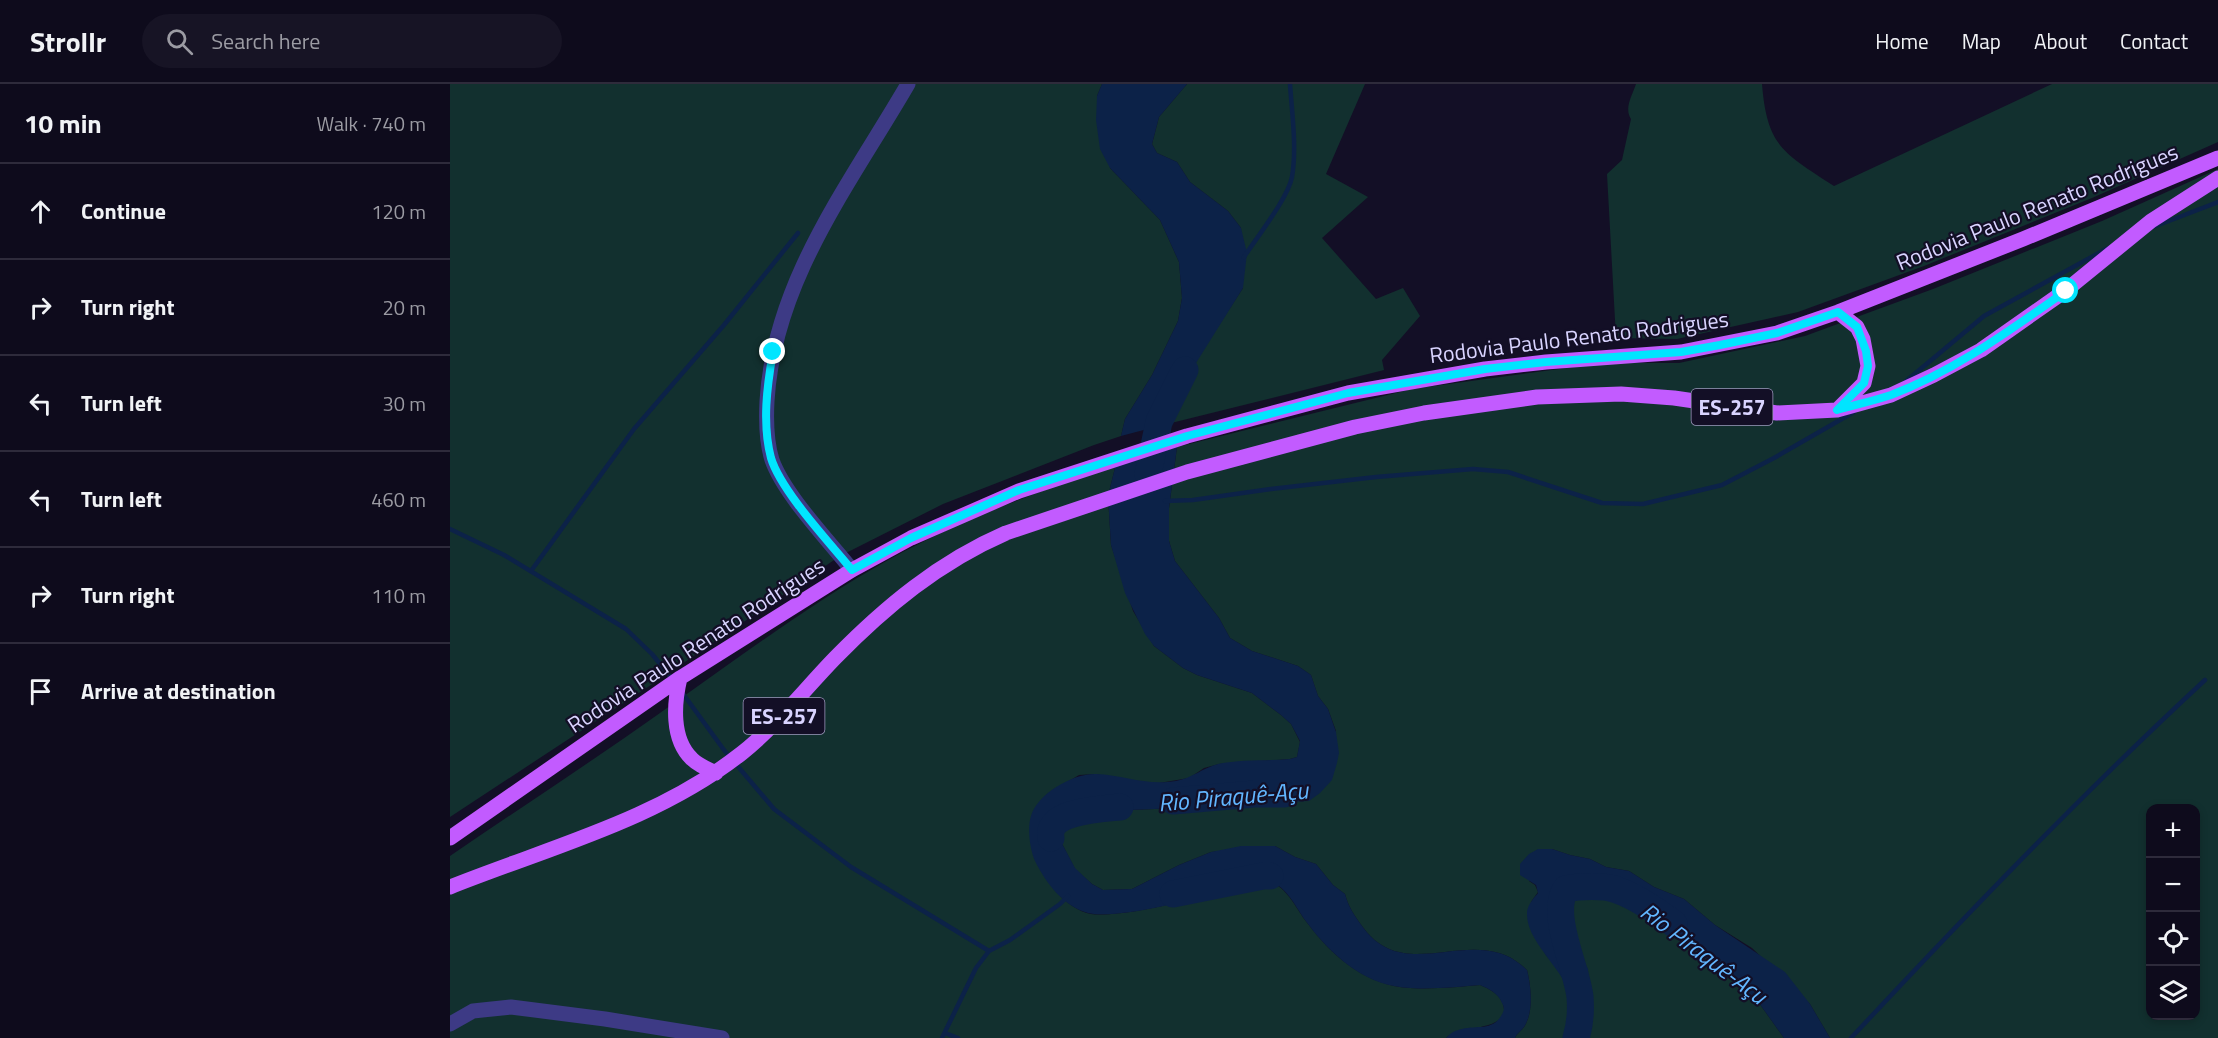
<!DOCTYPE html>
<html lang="en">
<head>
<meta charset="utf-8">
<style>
  body { margin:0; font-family:"Titillium Web",sans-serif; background:#171425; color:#f1f3f6 }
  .controls { position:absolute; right:18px; bottom:18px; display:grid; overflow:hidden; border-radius:12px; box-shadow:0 3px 9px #0003 }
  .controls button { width:54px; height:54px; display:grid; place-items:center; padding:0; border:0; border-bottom:2px solid #2e2b3b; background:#0e0b1c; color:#f1f3f6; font:30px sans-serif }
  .stop { position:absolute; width:18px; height:18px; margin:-14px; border:4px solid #00e5ff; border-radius:50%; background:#fff }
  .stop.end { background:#00e5ff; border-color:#fff; box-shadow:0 2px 6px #0008 }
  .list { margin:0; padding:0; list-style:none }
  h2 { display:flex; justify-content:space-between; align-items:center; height:78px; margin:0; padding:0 24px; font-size:26px }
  h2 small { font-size:20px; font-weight:400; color:#9b9ba3 }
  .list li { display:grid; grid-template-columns:39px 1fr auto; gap:18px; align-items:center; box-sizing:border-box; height:96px; padding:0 24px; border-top:2px solid #2e2b3b }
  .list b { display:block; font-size:22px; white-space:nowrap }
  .list em { font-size:20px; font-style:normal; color:#9b9ba3 }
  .icon { flex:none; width:33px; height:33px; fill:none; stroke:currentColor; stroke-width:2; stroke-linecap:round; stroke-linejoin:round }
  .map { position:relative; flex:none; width:1768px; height:954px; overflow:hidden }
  header { display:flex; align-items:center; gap:36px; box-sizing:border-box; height:84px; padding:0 30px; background:#0e0b1c; border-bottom:2px solid #2e2b3b }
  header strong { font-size:28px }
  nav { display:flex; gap:33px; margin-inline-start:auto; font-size:21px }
  .search { width:420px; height:54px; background:#171425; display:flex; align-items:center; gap:15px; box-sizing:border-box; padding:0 21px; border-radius:33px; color:#9b9ba3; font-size:22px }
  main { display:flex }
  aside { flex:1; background:#0e0b1c }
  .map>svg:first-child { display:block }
  .green { fill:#12302f; fill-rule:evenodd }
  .water { fill:#0c2248 }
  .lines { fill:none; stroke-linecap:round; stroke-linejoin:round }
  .stream { stroke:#0c2248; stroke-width:4.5 }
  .river { stroke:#0c2248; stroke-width:27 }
  .street { stroke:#3d3a85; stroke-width:15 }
  .primary { stroke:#c25bff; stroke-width:15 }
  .route { stroke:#00e5ff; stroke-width:8 }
  .labels { text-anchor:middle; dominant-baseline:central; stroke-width:4.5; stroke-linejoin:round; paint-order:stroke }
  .shield { fill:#130f26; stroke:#9e99be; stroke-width:1.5 }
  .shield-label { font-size:21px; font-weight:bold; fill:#d9d4ff }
  .street-label { font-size:22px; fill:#d9d4ff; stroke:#130f26 }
  .water-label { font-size:24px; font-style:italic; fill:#62b6ff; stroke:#130f26 }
</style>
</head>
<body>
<header>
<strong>Strollr</strong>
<div class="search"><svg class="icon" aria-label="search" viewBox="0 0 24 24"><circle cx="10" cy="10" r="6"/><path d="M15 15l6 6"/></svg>Search here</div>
<nav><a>Home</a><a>Map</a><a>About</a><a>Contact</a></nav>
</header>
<main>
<aside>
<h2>10 min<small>Walk · 740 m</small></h2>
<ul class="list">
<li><svg class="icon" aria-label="ahead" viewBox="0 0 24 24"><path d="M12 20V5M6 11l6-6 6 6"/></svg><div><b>Continue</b></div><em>120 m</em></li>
<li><svg class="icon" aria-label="right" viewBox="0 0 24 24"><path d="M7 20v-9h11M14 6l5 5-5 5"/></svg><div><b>Turn right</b></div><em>20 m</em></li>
<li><svg class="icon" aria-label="left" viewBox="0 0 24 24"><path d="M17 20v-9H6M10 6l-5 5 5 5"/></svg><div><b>Turn left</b></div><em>30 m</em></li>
<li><svg class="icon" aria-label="left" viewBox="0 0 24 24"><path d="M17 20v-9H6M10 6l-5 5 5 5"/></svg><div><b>Turn left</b></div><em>460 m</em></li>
<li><svg class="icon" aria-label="right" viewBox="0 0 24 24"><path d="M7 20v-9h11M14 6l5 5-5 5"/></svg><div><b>Turn right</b></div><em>110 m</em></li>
<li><svg class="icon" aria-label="arrive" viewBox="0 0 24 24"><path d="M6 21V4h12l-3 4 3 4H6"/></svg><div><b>Arrive at destination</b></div></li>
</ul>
</aside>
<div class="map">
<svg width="1768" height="954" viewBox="0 0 1768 954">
  <rect width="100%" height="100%" fill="#130f26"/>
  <!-- green -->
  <path class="green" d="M0,0H652L647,12L660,84L710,136L729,178L732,214L728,237L702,291L675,335L671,352L644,361L493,420L390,472L207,597L0,733Z
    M737,0H915L876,90L918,113L872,154L926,215L953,204L970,232L932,276L934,286L705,343L717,321L793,204L791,144L778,127L740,98L727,78L707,69L702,60L709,33Z
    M1186,0H1312C1317,63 1334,69 1384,102L1602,0H1768V58L1642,114L1474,182L1348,228L1227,255L1166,254L1157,90L1172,76L1181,35C1174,24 1182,12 1186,0Z
    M1768,85V954H1380L1360,920L1302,864L1265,841L1234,815L1204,803L1179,787L1156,783L1140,775L1120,771L1102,765L1079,797L1085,801L1088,808L1081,818C1085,834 1088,852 1094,867C1096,873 1102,877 1105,882C1120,903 1133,932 1113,954H1065C1067,949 1071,947 1074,943C1084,928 1081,902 1077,886C1068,878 1060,872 1049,869C1001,855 949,894 912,842C904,831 898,822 895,810L883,801L866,780L845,773L825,762L761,768L729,781L682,805L653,806L642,800L625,785L608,752L614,737L623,730L631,728L728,724L779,708H791L808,714L886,647L878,625L868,612L861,591L848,582L802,567L780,554L769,534L725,477L719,457V424L727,363L962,305L1153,279H1229L1355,252L1483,205L1652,137ZM1700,724H1746V932H1700Z
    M666,380L658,412L661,461L683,527L704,562L733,584L747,591L802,609L831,631L841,640L850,658L847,673L840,675L769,680L754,684L739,694L709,699H696L645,690L629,691L596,711L610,812C619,820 629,828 641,830C660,833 708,824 727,818C737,816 746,808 755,804C769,798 804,793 818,797C836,802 845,822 855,836C877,866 906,894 944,902C965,907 1008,903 1030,901C1039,905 1048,909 1052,918C1066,948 1007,941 996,954H0V772C70,724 141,678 210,629C286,576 359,520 440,475C512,435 589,408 666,380Z
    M1145,798L1192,819L1269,885L1284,895L1309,919L1334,954H1131L1141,937L1102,832V826L1125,805Z"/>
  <!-- water -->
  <path class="water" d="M652,0H737L709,33L702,60L707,69L727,78L740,98L778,127L791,144L797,169L793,204L741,287L717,321L705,343L671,352L675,335L702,291L728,237L732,214L729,178L710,136L660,84L650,65L646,36L647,12Z
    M727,363L719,424V457L725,477L769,534L780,554L802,567L848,582L861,591L868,612L878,625L886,648L889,669L887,679L882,696L870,709L859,717L824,719L791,708H779L728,724L631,728L623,730L614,737L608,752L625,784L642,800L653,806L682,805L729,781L761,768L791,762H825L845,773L866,780L883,801L895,810C898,822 904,831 912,842C949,894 1001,855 1049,869C1060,872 1068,878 1077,886C1081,902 1084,928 1074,943C1071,947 1067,949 1065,954H996C1000,949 1006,946 1012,945C1027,941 1042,947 1051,932C1054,927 1055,924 1052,919C1048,909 1039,905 1030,901C1007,903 965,907 944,902C907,895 877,866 855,836C845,822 837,803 819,797C805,793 770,798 756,804C746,808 738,815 728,818C711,824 655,834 638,829C613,822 596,799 585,777C580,766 577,744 581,732C587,710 623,689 646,690C675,691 695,702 726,697C742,694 753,684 768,680C791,675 817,677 840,675L847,673L850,657L841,640L831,631L802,609L747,591L733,584L704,562L695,550L675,509L661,461L658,412L666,380Z
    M1088,765H1102L1120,771L1140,775L1156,783L1179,787L1204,803L1234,815L1265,841L1335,888L1360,920L1380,954H1334L1309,919L1284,895L1269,885L1192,819L1146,798L1125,805L1102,827L1106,842L1129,868L1138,885L1141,937L1131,954H1113C1153,909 1075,869 1077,829C1077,821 1084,814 1088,809L1086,801L1070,791V780L1079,770Z"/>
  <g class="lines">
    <!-- stream -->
    <path class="stream" d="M1703,143L1768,118
      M794,173C807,153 838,114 842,93C847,63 842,30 840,0
      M1455,298L1534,232L1658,164
      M715,417L743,416L821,405L926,393L1023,385L1058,388L1152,419L1193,420L1272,401L1324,374L1404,328
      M0,445L54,471L176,545L202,570L223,596
      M81,487L184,345L274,241L348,149
      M231,607L274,666L324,725L401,783L539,867
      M495,949L508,954
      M492,954L526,884L539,867L560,856L610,820L618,812
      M1401,954C1516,831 1632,710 1755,596"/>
    <!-- river -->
    <path class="river" d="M698,390L709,338L735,286
      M723,717L804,710H834
      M601,754C595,727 651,725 670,723
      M723,810L813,792H820
      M1126,954C1130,941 1131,926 1130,913C1127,884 1099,830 1116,805C1129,802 1155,801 1167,806C1187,813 1207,827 1224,840"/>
    <!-- street -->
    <path class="street" d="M402,486C378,456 334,410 322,376C316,357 316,336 317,317C324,197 400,100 458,0
      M0,940L23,927L61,923L155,935L272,954"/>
    <!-- primary -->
    <path class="primary" d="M1388,228L1407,243L1413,255L1418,282L1414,299L1389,324
      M230,594C224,619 221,655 242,675C248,681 257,685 266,689
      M0,754L230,594L402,486L461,454L569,407L737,352L898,309L1035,285L1096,278L1231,268L1327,249L1388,228L1573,155L1768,74
      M0,803C100,763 207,736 292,669C327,641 354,606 385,574C435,523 489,478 556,449L737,388L905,343L974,329L1087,313L1171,310L1224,314L1327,329L1387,326L1441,311L1484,291L1531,266L1615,207L1701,137L1768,94"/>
  </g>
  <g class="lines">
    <!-- route -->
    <path class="route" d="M323,268C317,302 312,340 321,374C331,407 379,458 402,486L461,454L569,406L737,352L898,309L1035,285L1096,278L1231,268L1270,261L1327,249L1388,228L1407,243L1416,267L1418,282L1414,299L1387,326C1405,321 1423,317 1441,311C1505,287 1560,246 1616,207"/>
  </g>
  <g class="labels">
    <!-- shield labels -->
    <g class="shield">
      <rect x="1241.5" y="305" width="81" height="36" rx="4.5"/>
      <rect x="293.5" y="614" width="81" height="36" rx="4.5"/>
    </g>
    <g class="shield-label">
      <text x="1282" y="323">ES-257</text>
      <text x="334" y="632">ES-257</text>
    </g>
    <!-- street labels -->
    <g class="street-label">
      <text transform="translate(1587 123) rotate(-22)">Rodovia Paulo Renato Rodrigues</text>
      <text transform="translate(1129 253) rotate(-7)">Rodovia Paulo Renato Rodrigues</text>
      <text transform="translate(246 561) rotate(-33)">Rodovia Paulo Renato Rodrigues</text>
    </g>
    <!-- water labels -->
    <g class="water-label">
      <text transform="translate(783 712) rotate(-5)">Rio Piraquê-Açu</text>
      <text transform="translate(1254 869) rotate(37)">Rio Piraquê-Açu</text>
    </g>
  </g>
</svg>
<div class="controls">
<button>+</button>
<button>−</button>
<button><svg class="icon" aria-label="locate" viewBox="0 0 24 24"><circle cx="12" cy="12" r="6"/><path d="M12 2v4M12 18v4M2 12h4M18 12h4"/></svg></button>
<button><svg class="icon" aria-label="layers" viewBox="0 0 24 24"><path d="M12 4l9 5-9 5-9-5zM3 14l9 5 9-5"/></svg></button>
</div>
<div class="stop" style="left:1616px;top:207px"></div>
<div class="stop end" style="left:323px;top:268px"></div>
</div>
</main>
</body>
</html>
